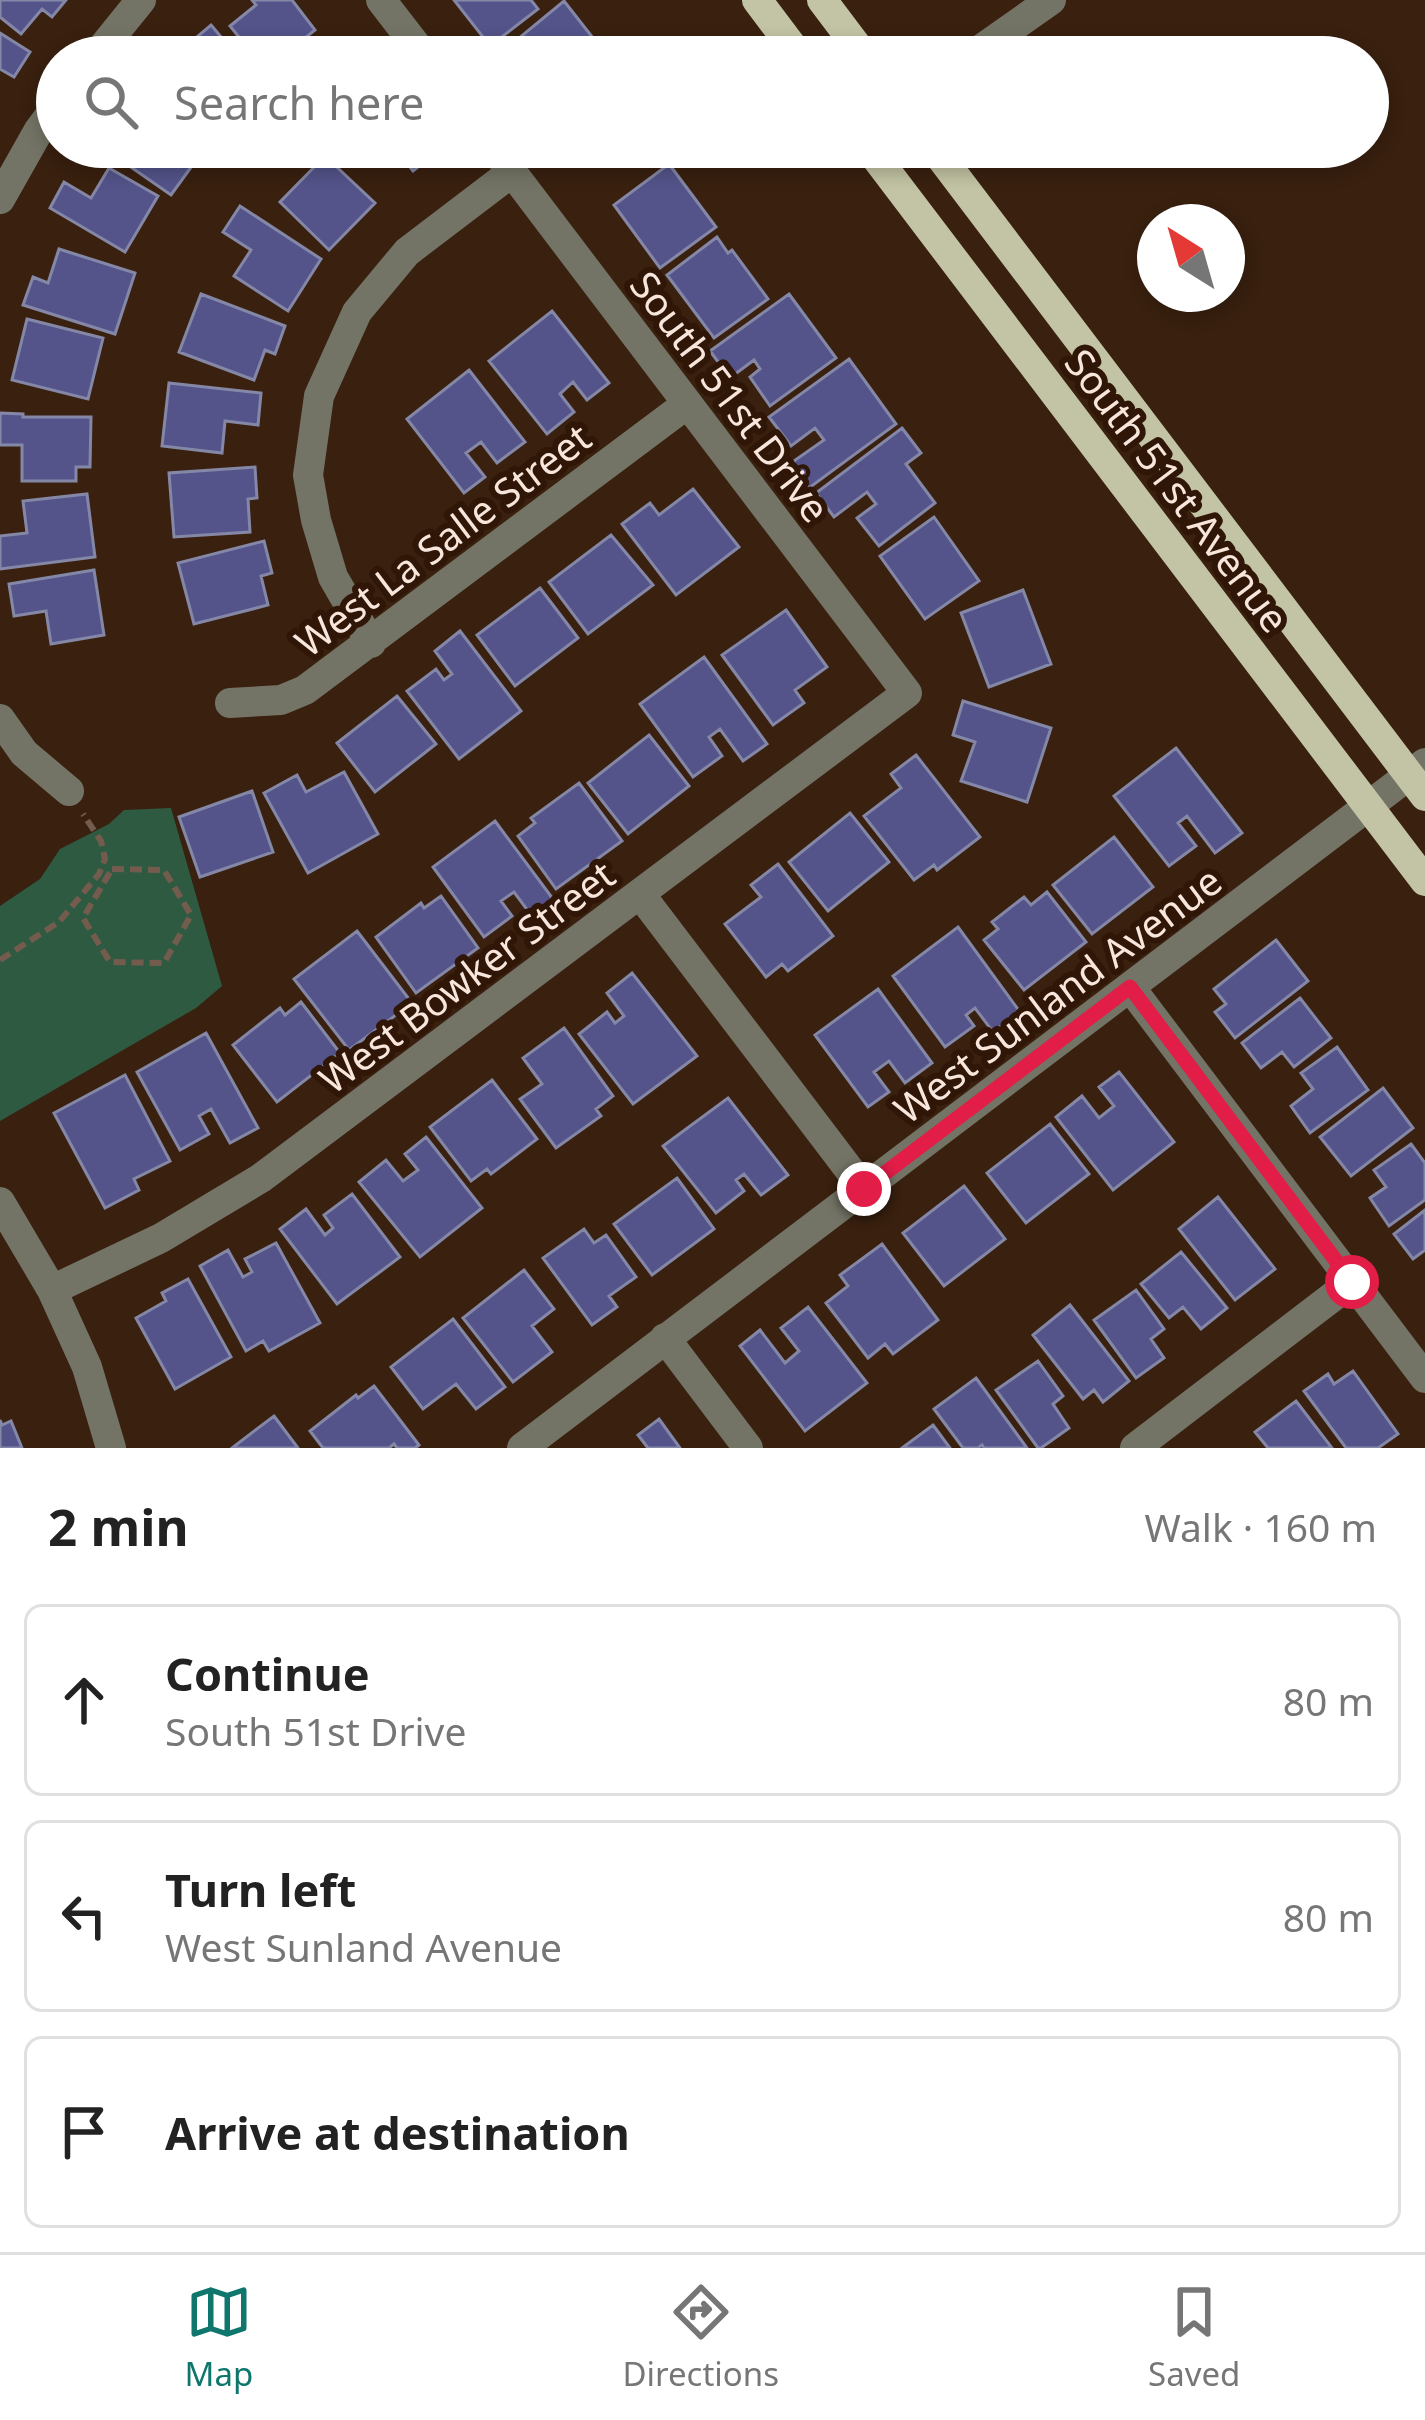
<!DOCTYPE html>
<html lang="en">
<head>
<meta charset="utf-8">
<style>
  body { margin:0; font-family:"Noto Sans",sans-serif; background:#f6f6f6; color:#222 }
  .compass { position:absolute; left:1137px; top:204px; width:108px; height:108px; border-radius:50%; background:#fff; box-shadow:0 6px 18px #0003; rotate:323deg }
  .stop { position:absolute; width:36px; height:36px; margin:-27px; border:9px solid #e11d48; border-radius:50%; background:#fff }
  .stop.end { background:#e11d48; border-color:#fff; box-shadow:0 3px 12px #0008 }
  .list { margin:0; padding:0; list-style:none }
  h2 { display:flex; justify-content:space-between; align-items:center; height:156px; margin:0; padding:0 48px; font-size:51px }
  h2 small { font-size:39px; font-weight:400; color:#767676 }
  .list li { display:grid; grid-template-columns:78px 1fr auto; gap:36px; align-items:center; box-sizing:border-box; height:192px; margin:0 24px 24px; padding:0 24px; border:3px solid #e0e0e0; border-radius:18px }
  .list b { display:block; font-size:45px; white-space:nowrap }
  .list p { margin:0; font-size:39px; white-space:nowrap; color:#767676 }
  .list em { font-size:39px; font-style:normal; color:#767676 }
  .icon { flex:none; width:66px; height:66px; fill:none; stroke:currentColor; stroke-width:2; stroke-linecap:round; stroke-linejoin:round }
  .map { position:relative; flex:none; width:1425px; height:1448px; overflow:hidden }
  .search { position:absolute; background:#fff; box-shadow:0 6px 18px #0003; left:36px; right:36px; top:36px; height:132px; display:flex; align-items:center; gap:30px; box-sizing:border-box; padding:0 42px; border-radius:66px; color:#767676; font-size:45px }
  .sheet { height:804px; background:#fff }
  nav { display:flex; justify-content:space-around; align-items:center; box-sizing:border-box; height:168px; border-top:3px solid #e0e0e0; background:#fff; font-size:33px; color:#767676 }
  nav a { display:grid; justify-items:center; gap:6px }
  nav .on { color:#0f766e }
  .map>svg:first-child { display:block }
  .green { fill:#2f5a42 }
  .building { fill:#54548b; stroke:#8587a7; stroke-width:3 }
  .lines { fill:none; stroke-linecap:round; stroke-linejoin:round }
  .path { stroke:#735c4d; stroke-width:6; stroke-dasharray:12 6; stroke-linecap:butt }
  .minor { stroke:#747466; stroke-width:30 }
  .major { stroke:#c3c3a5; stroke-width:30 }
  .route { stroke:#e11d48; stroke-width:15 }
  .labels { text-anchor:middle; dominant-baseline:central; stroke-width:12; stroke-linejoin:round; paint-order:stroke }
  .street-label { font-size:39px; fill:#f8e6dc; stroke:#2f1606 }
</style>
</head>
<body>
<div class="map">
<svg width="1425" height="1448" viewBox="0 0 1425 1448">
  <rect width="100%" height="100%" fill="#39200f"/>
  <!-- green -->
  <path class="green" d="M171,808L222,986L196,1008L0,1121V906L40,879L60,849L109,824L124,810Z"/>
  <!-- building -->
  <path class="building" d="M0,0H66L52,17L42,9L21,34L0,17Z
    M252,0H292L315,30L281,57H255L230,26L256,5Z
    M454,0H531L538,9L490,46Z
    M564,1L604,52L598,57H496Z
    M211,25L238,57H173Z
    M0,33L30,52L14,77L0,69Z
    M102,147H193L189,153L197,159L171,195Z
    M354,147H389L367,164Z
    M394,147H436L439,151L413,171Z
    M325,156L375,203L329,250L280,202Z
    M669,164L716,227L660,268L614,205Z
    M109,168L158,196L125,252L50,208L64,182L91,198Z
    M240,206L321,259L288,311L234,276L251,250L223,232Z
    M717,237L728,253L732,250L768,299L714,338L667,275Z
    M59,249L135,273L115,334L23,305L33,277L48,283Z
    M201,294L285,326L275,354L265,350L254,380L179,352Z
    M789,294L836,358L770,406L750,377L760,369L754,360L730,378L710,351Z
    M552,311L609,383L587,400L573,382L560,394L574,412L547,434L489,361Z
    M27,319L103,338L88,399L12,380Z
    M849,359L896,424L809,488L791,463L824,440L815,428L791,446L769,417Z
    M469,370L525,442L497,463L481,442L466,453L485,477L464,493L407,419Z
    M169,383L261,393L258,425L225,421L222,453L162,446Z
    M0,413L23,414V417H91L90,467H76V481H22V445H0Z
    M902,428L921,453L906,464L935,503L879,546L857,518L876,504L867,492L834,517L816,493Z
    M255,467L257,498L248,499L250,532L174,537L169,473Z
    M693,489L739,547L676,595L622,524L650,503L659,515Z
    M87,494L95,557L0,569V536L27,533L23,501Z
    M934,517L979,581L925,619L880,556Z
    M611,535L653,585L588,634L549,582Z
    M264,541L272,573L261,576L268,605L194,624L178,563Z
    M94,570L104,635L51,644L46,611L14,616L9,584Z
    M540,588L578,638L515,686L477,635Z
    M1023,590L1051,664L989,687L961,613Z
    M786,610L827,667L795,690L804,703L773,725L722,655Z
    M460,631L521,711L459,759L407,691L436,669L444,680L452,674L435,651Z
    M704,657L767,744L743,761L720,729L709,737L722,756L693,777L640,704Z
    M397,696L436,744L375,792L337,743Z
    M963,701L1051,728L1027,802L961,781L975,742L953,735Z
    M649,735L689,786L628,834L588,783Z
    M1176,748L1242,833L1215,853L1187,816L1178,823L1196,846L1169,866L1114,796Z
    M916,755L980,837L937,870L934,865L914,880L864,816L901,788L891,774Z
    M344,772L378,834L308,873L264,793L297,775L306,792Z
    M579,783L622,841L556,889L518,836L535,823L531,818Z
    M252,791L273,852L200,877L179,817Z
    M850,813L889,862L828,911L789,862Z
    M495,821L556,903L534,919L514,892L501,901L512,916L484,937L433,867Z
    M1114,837L1153,887L1092,934L1053,885Z
    M778,864L833,936L788,971L782,964L766,977L725,924L761,897L751,885Z
    M1047,892L1086,942L1024,990L984,940L998,929L992,922L1024,897L1031,905Z
    M441,896L478,948L416,993L376,937L421,903L424,908Z
    M958,927L1020,1012L993,1032L975,1008L966,1015L974,1026L945,1047L893,976Z
    M357,931L412,1003L349,1050L294,979Z
    M1276,940L1308,981L1235,1038L1215,1012L1226,1004L1214,989Z
    M632,973L697,1056L633,1104L579,1034L607,1012L615,1023L624,1016L607,993Z
    M878,989L932,1063L905,1083L889,1061L874,1072L889,1092L868,1107L815,1035Z
    M1300,998L1331,1038L1294,1067L1282,1052L1261,1068L1242,1043Z
    M301,1002L340,1053L277,1102L233,1045L280,1008L285,1015Z
    M564,1028L613,1096L596,1109L601,1116L556,1148L520,1099L542,1084L523,1058Z
    M206,1033L258,1128L230,1143L211,1109L199,1116L209,1134L180,1150L137,1072Z
    M1337,1047L1368,1090L1310,1133L1291,1106L1313,1089L1301,1073Z
    M1119,1072L1174,1142L1113,1190L1056,1117L1082,1096L1099,1118L1114,1106L1099,1087Z
    M125,1075L170,1161L134,1179L139,1190L105,1208L54,1113Z
    M492,1080L537,1139L491,1174L487,1169L471,1181L430,1127Z
    M1383,1088L1413,1128L1351,1176L1320,1137Z
    M728,1098L788,1175L761,1195L744,1174L736,1180L744,1191L716,1213L663,1146Z
    M1050,1124L1089,1174L1026,1223L987,1173Z
    M426,1137L482,1208L420,1257L359,1182L386,1160L403,1181L418,1170L405,1154Z
    M1411,1144L1425,1163V1200L1389,1226L1370,1198L1386,1187L1374,1170Z
    M677,1178L714,1229L652,1275L614,1224Z
    M964,1186L1005,1239L944,1286L903,1233Z
    M352,1194L400,1257L337,1304L280,1229L306,1209L325,1235L333,1228L324,1215Z
    M1218,1197L1275,1269L1235,1300L1179,1229Z
    M1425,1210V1250L1413,1259L1394,1234Z
    M584,1229L594,1243L606,1235L636,1277L609,1296L617,1307L592,1325L543,1258Z
    M276,1243L320,1323L269,1351L263,1341L246,1351L200,1266L228,1250L243,1277L252,1272L245,1259Z
    M882,1244L938,1320L893,1354L885,1344L868,1358L826,1303L848,1286L840,1275Z
    M1181,1252L1227,1308L1201,1329L1183,1307L1169,1318L1141,1284Z
    M524,1270L554,1309L532,1326L552,1352L513,1382L463,1318Z
    M188,1279L231,1357L175,1389L136,1318L166,1301L162,1293Z
    M1136,1290L1164,1329L1151,1339L1164,1358L1136,1378L1094,1320Z
    M1070,1305L1129,1381L1103,1402L1094,1390L1083,1399L1033,1335Z
    M808,1307L867,1383L805,1431L740,1346L760,1330L785,1363L799,1351L781,1328Z
    M453,1319L505,1387L476,1409L456,1384L423,1409L391,1367Z
    M1038,1361L1063,1396L1053,1404L1069,1428L1041,1448H1038L996,1390Z
    M1353,1371L1398,1434L1378,1448H1346L1304,1391L1328,1374L1334,1384Z
    M976,1378L1027,1448H984L982,1445L978,1448H963L934,1409Z
    M374,1386L419,1445L415,1448H397L394,1444L389,1448H323L310,1431L356,1395L358,1398Z
    M1296,1401L1332,1448H1268L1255,1432Z
    M274,1416L298,1448H232Z
    M659,1419L680,1448H648L638,1435Z
    M0,1420L2,1425L11,1421L22,1448H0Z
    M933,1425L950,1448H902Z"/>
  <g class="lines">
    <!-- path -->
    <path class="path" d="M112,869L164,870L191,915L164,963L110,962L83,918Z
      M0,960L59,922L99,874L105,859L101,841L83,814"/>
    <!-- minor -->
    <path class="minor" d="M381,0L425,57
      M95,57L141,0
      M970,57L1051,0
      M0,199L39,130L57,106
      M371,643L333,577L316,520L308,475L319,396L357,312L407,252L512,172
      M230,703L281,700L305,690L687,404
      M0,719L24,753L69,791
      M640,894L864,1189
      M1130,987L1425,1378
      M0,1202L52,1290L87,1367L111,1448
      M52,1290L161,1238L261,1178L907,693L493,147
      M665,1338L748,1448
      M522,1448L1425,763
      M1135,1448L1352,1282"/>
    <!-- major -->
    <path class="major" d="M757,0L800,57
      M822,0L865,57
      M868,147L1425,881
      M933,147L1425,796"/>
  </g>
  <g class="lines">
    <!-- route -->
    <path class="route" d="M864,1189L1130,987L1352,1282"/>
  </g>
  <g class="labels">
    <!-- street labels -->
    <g class="street-label">
      <text transform="translate(731 396) rotate(53)">South 51st Drive</text>
      <text transform="translate(1178 490) rotate(53)">South 51st Avenue</text>
      <text transform="translate(442 539) rotate(-37)">West La Salle Street</text>
      <text transform="translate(466 976) rotate(-37)">West Bowker Street</text>
      <text transform="translate(1057 994) rotate(-37)">West Sunland Avenue</text>
    </g>
  </g>
</svg>
<svg class="compass" viewBox="-18 -18 36 36"><path d="M0-13l5 13h-10z" fill="#e53935"/><path d="M0 13l5-13h-10z" fill="#767676"/></svg>
<div class="stop" style="left:1352px;top:1282px"></div>
<div class="stop end" style="left:864px;top:1189px"></div>
<div class="search"><svg class="icon" aria-label="search" viewBox="0 0 24 24"><circle cx="10" cy="10" r="6"/><path d="M15 15l6 6"/></svg>Search here</div>
</div>
<section class="sheet">
<h2>2 min<small>Walk · 160 m</small></h2>
<ul class="list">
<li><svg class="icon" aria-label="ahead" viewBox="0 0 24 24"><path d="M12 20V5M6 11l6-6 6 6"/></svg><div><b>Continue</b><p>South 51st Drive</p></div><em>80 m</em></li>
<li><svg class="icon" aria-label="left" viewBox="0 0 24 24"><path d="M17 20v-9H6M10 6l-5 5 5 5"/></svg><div><b>Turn left</b><p>West Sunland Avenue</p></div><em>80 m</em></li>
<li><svg class="icon" aria-label="arrive" viewBox="0 0 24 24"><path d="M6 21V4h12l-3 4 3 4H6"/></svg><div><b>Arrive at destination</b></div></li>
</ul>
</section>
<nav>
<a class="on"><svg class="icon" aria-label="map" viewBox="0 0 24 24"><path d="M3 6l6-2 6 2 6-2v14l-6 2-6-2-6 2zM9 4v14M15 6v14"/></svg>Map</a>
<a><svg class="icon" aria-label="directions" viewBox="0 0 24 24"><path d="M12 3l9 9-9 9-9-9zM9 14v-3h6M13 9l2 2-2 2"/></svg>Directions</a>
<a><svg class="icon" aria-label="saved" viewBox="0 0 24 24"><path d="M7 4h10v16l-5-4-5 4z"/></svg>Saved</a>
</nav>
</body>
</html>
